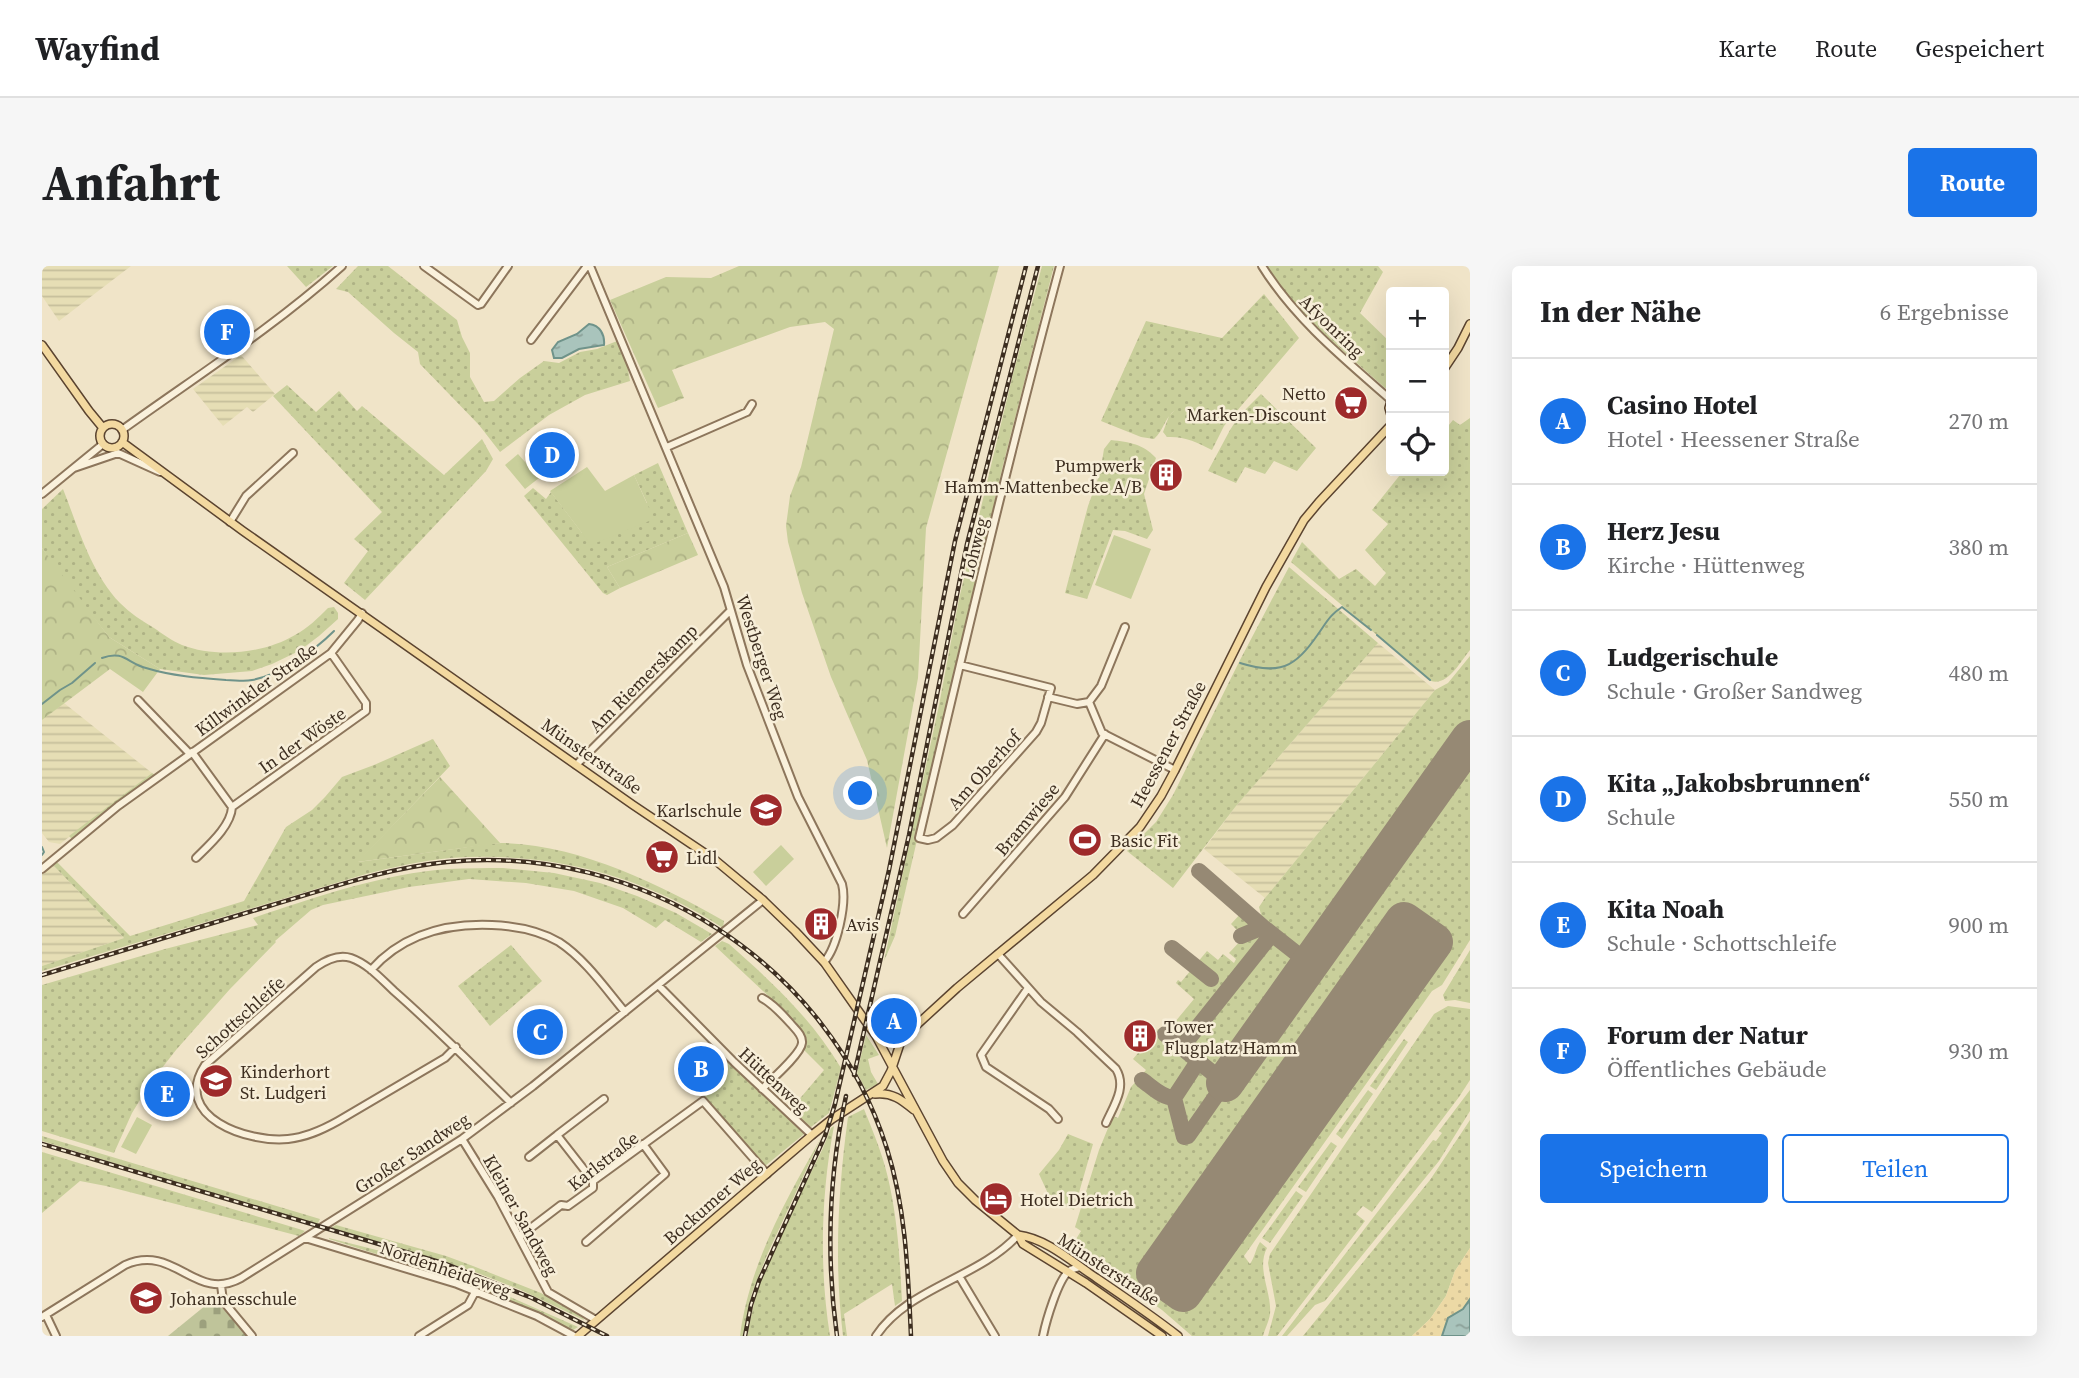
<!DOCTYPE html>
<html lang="de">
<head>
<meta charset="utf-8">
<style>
  body { margin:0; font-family:"Source Serif 4",serif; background:#f6f6f6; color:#202124 }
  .controls { position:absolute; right:21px; top:21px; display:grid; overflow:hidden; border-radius:7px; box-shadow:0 7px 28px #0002 }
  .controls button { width:63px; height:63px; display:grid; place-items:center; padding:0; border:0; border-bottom:2px solid #e0e0e0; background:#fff; color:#202124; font:35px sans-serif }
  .you { position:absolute; left:819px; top:528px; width:24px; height:24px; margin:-18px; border:5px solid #fff; border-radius:50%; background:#1a73e8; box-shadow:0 0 0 10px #1a73e833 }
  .badge { display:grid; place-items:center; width:46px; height:46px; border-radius:50%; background:#1a73e8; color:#fff; font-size:23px; font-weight:700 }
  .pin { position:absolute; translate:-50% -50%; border:4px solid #fff; box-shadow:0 2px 7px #0006 }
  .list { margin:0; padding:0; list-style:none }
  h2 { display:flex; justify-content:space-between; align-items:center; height:91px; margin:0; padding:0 28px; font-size:30px }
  h2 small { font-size:23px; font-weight:400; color:#757577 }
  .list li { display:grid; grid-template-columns:46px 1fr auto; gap:21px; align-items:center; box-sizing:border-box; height:126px; padding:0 28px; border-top:2px solid #e0e0e0 }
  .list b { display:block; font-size:26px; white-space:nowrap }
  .list p { margin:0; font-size:23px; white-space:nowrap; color:#757577 }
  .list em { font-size:23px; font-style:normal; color:#757577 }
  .actions { display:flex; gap:14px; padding:21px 28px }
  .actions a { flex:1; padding:16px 0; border:2px solid #1a73e8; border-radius:7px; text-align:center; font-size:24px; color:#1a73e8 }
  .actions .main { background:#1a73e8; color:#fff }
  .icon { flex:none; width:38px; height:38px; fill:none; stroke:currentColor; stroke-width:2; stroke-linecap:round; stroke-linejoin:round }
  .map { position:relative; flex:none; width:1428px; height:1070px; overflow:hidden; border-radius:7px }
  header { display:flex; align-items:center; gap:42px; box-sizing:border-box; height:98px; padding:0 35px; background:#fff; border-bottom:2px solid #e0e0e0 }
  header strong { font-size:33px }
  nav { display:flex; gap:38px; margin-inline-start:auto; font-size:24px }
  .intro { display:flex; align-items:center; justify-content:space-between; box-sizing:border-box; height:168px; padding:0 42px }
  h1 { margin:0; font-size:49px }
  .button { padding:18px 32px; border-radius:7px; background:#1a73e8; color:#fff; font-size:24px; font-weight:700 }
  main { display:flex; gap:42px; padding:0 42px }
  aside { flex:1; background:#fff; border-radius:7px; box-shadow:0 7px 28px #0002 }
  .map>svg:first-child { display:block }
  .farmland { fill:url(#farmland-rules) }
  .green { fill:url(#green-dots) }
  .forest { fill:url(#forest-crowns) }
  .sand { fill:url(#sand-dots) }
  .cemetery { fill:url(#cemetery-stones) }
  .pitch { fill:#c9cf9b }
  .water { fill:url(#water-ripples); stroke:#6f938a; stroke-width:2 }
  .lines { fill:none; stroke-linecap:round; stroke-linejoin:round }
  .stream { stroke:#6f938a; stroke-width:2 }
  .taxiway { stroke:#968974; stroke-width:16 }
  .runway { stroke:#968974; stroke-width:38 }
  .minor-casing { stroke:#8d765c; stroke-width:10 }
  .major-casing { stroke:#5b4430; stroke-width:10 }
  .minor { stroke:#faf1dc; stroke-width:6 }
  .major { stroke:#f3d9a0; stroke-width:7 }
  .rail-casing { stroke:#3d2e20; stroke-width:4.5 }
  .rail { stroke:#f7eed8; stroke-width:2; stroke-dasharray:5; stroke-linecap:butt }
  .labels { text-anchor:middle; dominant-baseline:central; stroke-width:5; stroke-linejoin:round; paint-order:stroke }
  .street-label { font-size:18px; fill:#3d2e20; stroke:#f7eed8 }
  .poi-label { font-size:18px; fill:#3d2e20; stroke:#f7eed8; text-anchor:start }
</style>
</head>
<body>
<header>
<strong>Wayfind</strong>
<nav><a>Karte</a><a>Route</a><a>Gespeichert</a></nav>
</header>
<div class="intro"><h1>Anfahrt</h1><a class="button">Route</a></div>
<main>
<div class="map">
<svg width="1428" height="1070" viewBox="0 0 1428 1070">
  <defs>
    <pattern id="farmland-rules" width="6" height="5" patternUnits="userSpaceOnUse" patternTransform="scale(1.75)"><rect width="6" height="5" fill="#e6deb5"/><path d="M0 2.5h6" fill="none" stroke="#c6bf9b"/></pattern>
    <pattern id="green-dots" width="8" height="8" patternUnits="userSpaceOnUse" patternTransform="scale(1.75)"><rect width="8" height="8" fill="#c9cf9b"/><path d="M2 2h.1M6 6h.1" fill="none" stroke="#aeb285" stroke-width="1.8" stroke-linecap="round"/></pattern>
    <pattern id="forest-crowns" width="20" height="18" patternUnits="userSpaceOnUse" patternTransform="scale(1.75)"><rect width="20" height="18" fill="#c9cf9b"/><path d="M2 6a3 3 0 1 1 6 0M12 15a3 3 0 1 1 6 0" fill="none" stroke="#aeb285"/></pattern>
    <pattern id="sand-dots" width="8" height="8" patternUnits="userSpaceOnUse" patternTransform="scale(1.75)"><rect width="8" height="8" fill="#ecd9a5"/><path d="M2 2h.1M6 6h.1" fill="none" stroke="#cbbb8e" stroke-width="1.8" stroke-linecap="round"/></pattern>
    <pattern id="cemetery-stones" width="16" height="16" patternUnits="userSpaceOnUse" patternTransform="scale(1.75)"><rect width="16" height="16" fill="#bfc49a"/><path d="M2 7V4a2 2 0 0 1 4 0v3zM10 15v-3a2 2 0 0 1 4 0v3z" fill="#9ca07d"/></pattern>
    <pattern id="water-ripples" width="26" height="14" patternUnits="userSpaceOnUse" patternTransform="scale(1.75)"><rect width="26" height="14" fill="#a9c4bc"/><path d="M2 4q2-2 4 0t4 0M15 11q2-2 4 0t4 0" fill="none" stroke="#8ba098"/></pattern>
  </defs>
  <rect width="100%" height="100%" fill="#f0e4c8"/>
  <!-- farmland -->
  <path class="farmland" d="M0,0H89L17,55L0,30Z
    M199,89L233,128L211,146L205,141L181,160L151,123Z
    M1336,377L1393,424L1223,632L1162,583L1194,540Z
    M22,437L110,507L18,578L7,576L0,567V454Z
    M9,597L82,672L0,700V605Z"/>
  <!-- green -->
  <path class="green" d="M245,0H291L264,21Z
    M316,0H346L415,54L420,71L428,87V111L442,136L452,135L478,112L502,95L517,97L538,86L555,83L575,75L585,98L588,115L543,129L507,149L458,186L437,159L378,98L376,86L352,67L306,26L294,23Z
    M1000,0H1012L961,199L853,670L842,695L897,439L917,333L971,108Z
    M1224,0H1336L1341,6L1318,47L1349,77V121L1343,122L1265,53L1245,32Z
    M1222,28L1257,72L1182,160L1170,184C1155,176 1142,170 1125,171L1121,166L1127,150L1133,144C1123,151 1122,164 1112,173L1099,171L1059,155L1104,55L1180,72Z
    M245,119L274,146L297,125L315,145L320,140L402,209L440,173L451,193L444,205L323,334L302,317L326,285L312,273L340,246L231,130Z
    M1219,128L1274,182L1255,205L1232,195L1223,208L1203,201L1194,217L1166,205L1188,164L1197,150Z
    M1428,152V384C1418,396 1406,420 1389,415L1249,296L1260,276L1297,313L1314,303L1333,320L1344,307L1323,284L1346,258L1330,244L1358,209C1366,203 1368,205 1376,210L1380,205H1402V165L1411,154L1418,159Z
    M1069,174C1088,176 1101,178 1114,192L1102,228L1111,264L1105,273L1083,265L1071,264L1045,333L1023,327L1046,240L1058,207L1062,183Z
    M616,197L646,267L565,301L578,322L565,329L561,327L482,230L491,222L504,233L509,226L540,267L605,237L592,209Z
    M21,223C36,261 49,307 78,337C88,347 100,355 112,362C121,368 130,375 140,379C174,392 221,388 253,369C266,362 276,352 286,342L292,341L296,347V353L277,370L257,385L230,398L210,405L162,409L118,403L67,371L20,311L0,282V243Z
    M1247,301L1336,377L1194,540L1131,622L1085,585L1114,556L1131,529L1198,394Z
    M1428,390V674L1400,719L1390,725L1202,990L1208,998C1213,991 1213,984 1218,976L1225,982C1214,1003 1230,1026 1228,1048C1227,1055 1223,1063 1221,1070H1150L1120,1044L1048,993L1031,978L1039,965L1033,961L1057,884L1071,850L1076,852L1089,821L1104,804L1091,793L1116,763L1123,768L1152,733L1134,717L1136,714L1139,716L1165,685L1176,694L1181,688L1192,697L1194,693L1187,687L1202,671L1189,658L1201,645L1216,657L1220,652L1217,641L1223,632L1393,424L1406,417Z
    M391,473L408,500L316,596C348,592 380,587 412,583C428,581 445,577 460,577C535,578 618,618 682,655L681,662C600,608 504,585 408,592C379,595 351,601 324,608L0,705V700L82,672L9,597L13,594L88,670L202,635L244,561L270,544L283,531L300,511L332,499Z
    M110,507L113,509L30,573L27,570Z
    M461,602L512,607L558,617L595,630L634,647L670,668L659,676L623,654L614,662L581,642L532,625L484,617L427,613L367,621L281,639L269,644L233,675L234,676L188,723L134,784L109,816L90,847L72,887L0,865V719L123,683L216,659L211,652C271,632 343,607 406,603C425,602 443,602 461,602Z
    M680,675L687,678C731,717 769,752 799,802L787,847L769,861L749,843L782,804L762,784L764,775L761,768L738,741L673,680Z
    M469,679L500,715L448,760L416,720Z
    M1428,684V737L1413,734L1403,735L1401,729Z
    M1406,740L1428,743V814L1417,831L1330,946L1321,940L1314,948L1323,955L1235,1070H1226L1234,1040L1226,997L1228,988L1392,748Z
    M824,769L837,789L826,793L829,806L836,818L824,824L815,807Z
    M1362,773L1366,776L1334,824L1328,820Z
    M686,794L762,868L723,900L660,829Z
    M1326,824L1331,828L1300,873L1294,868Z
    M1428,824V845L1397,895L1283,1035L1273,1039L1245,1070H1240L1391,874L1394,875L1400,867L1397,865Z
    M822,843C832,868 843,894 848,921C856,959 858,997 860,1035L853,1040L850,1018L802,1048L805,1070H801C792,997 796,924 806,851Z
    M1428,854V982L1413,1005L1404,1030L1388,1053L1370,1070H1261L1388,914Z
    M792,860C779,928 777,1001 788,1070H705L714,1028L728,990L781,882L789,862Z
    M1026,868L1051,878L1032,944L1009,934L997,908L1017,884Z
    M0,870L278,953L275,959L266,956L0,875Z
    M779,872L725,989L710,1027L701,1070H698C707,999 744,933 779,872Z
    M1289,876L1295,880L1264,926L1256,921Z
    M0,886L257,963L263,965L257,970L64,920L38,915L0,947Z
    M1254,925L1261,930L1228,977L1220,972Z
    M294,959L404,990L431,1000L499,1027L541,1052L542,1054L479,1024L428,1004L289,962Z
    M287,972L374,994L425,1012L536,1061L531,1064L479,1041L407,1011L287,973Z"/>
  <!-- forest -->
  <path class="forest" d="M697,0H957L884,262L876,412L845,582L825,494L789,411L760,327L746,276L744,260L748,230L759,201L792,63L783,56L748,61L630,104L642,132L616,142L568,34L624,11L669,12Z
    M646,267L656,289L578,322L565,301Z
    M0,282L67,371L118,403L101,426L68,403L0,454Z
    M398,511L458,577L315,596Z"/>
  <!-- sand -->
  <path class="sand" d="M1428,982V1033L1421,1043L1406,1052L1400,1070H1370L1388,1053L1404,1030L1413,1005Z"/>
  <!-- cemetery -->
  <path class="cemetery" d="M169,1035H174L205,1070H126Z"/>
  <!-- pitch -->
  <path class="pitch" d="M476,188L497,212L483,223L463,199Z
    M545,201L563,225L592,209L612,253L549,279L508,225Z
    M1072,269L1109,283L1089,333L1053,319Z
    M739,579L752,593L724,620L711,606Z
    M95,851L110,859L94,888L79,881Z"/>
  <!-- water -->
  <path class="water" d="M547,58C558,59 563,69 562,79L537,83L520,92H512L510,84L516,76L535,68Z
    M1428,1033V1070H1400L1406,1052L1421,1043Z"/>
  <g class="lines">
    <!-- stream -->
    <path class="stream" d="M1335,369L1388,414
      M60,392C82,384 85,397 104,402C130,410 157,412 184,414C193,414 202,416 210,414C238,409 272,385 292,365
      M1198,397C1243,411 1256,398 1281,361C1287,352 1291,347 1300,341L1329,364
      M0,438L18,424L30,417L53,397
      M0,581L2,586L0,589"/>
    <!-- taxiway -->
    <path class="taxiway" d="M1157,605L1221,661
      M1199,670L1221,661L1268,698
      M1130,682L1169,713
      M1123,768L1183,817L1146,870L1142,871L1132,832
      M1139,782L1230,668
      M1100,814C1109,820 1120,832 1132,832L1153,800L1154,794"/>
    <!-- runway -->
    <path class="runway" d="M1362,655L1392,676L1141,1027L1113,1007Z
      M1183,817L1428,473"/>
    <!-- minor casing -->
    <g class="minor-casing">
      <path id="minor" d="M382,0L436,39L439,38L466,0
        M548,0L682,321L705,399L756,531L800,618C805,637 795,682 782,696
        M1220,0C1253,53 1302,93 1349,134
        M489,74L545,0
        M80,164C155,110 232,61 300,0
        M625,181L705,146L710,138
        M32,202L76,187L118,206
        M0,228L61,178
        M188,256L204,230L251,187
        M1083,361L1059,420L1047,436L1060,467L1133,504
        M918,399L1009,422L999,457L994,466L911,559L894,572L886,574L877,572C922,381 967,189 1018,0
        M1006,431L1035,438L1047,436
        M96,434L148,488
        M150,486L190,541L324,445V437L289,387
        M534,499L688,345
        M154,592C167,579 189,560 190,541
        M0,603L76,540L289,387L316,354L320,347
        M921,648L1023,531L1063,468
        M956,688L999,736L1035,766L1074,803C1085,821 1072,839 1064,857
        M329,704C361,668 403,657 450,659C473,660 496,664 517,676C543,693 563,722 583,746
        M617,720L692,796L770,869
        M986,722L939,789L944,801L1007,843L1016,853
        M720,732C731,738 740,748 749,758C753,763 761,769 760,777C759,788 729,814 720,823
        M414,781L403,792L296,855C280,864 265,871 246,873C206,877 129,851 163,799L274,701C284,694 297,688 309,692C326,698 339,713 352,725C393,761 431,799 469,837
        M420,873L456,931L506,1026L554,1054
        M487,891L515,869
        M551,915L515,869L562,833
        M477,971L519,939L526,940L551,922V915L661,835L725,908
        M263,972L415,1018L495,1050L532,1070
        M544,976L623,908L601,878
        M917,1010L953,1070
        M179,1019L181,1035L210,1070
        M4,1049L14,1070
        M0,1051L83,999C133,977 153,1037 199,1012L420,873L491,820L721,634
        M377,1070L426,1039L433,1026
        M834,1070C865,1022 937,1012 976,969
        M1001,1070C1004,1055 1016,1014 1027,1005C1030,1003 1034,1002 1038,1001"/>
    </g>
    <!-- major casing -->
    <g class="major-casing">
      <path id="major" d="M0,79L47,145L61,162
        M1402,103L1416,82L1428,58
        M1349,135L1347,142L1349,149
        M58 170a12 12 0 1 1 24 0a12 12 0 1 1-24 0Z
        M80,176L201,265L591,539L673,594L721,634L753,665L782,696L834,770L901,895L916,917L933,934L976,969L981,978L1044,1017L1120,1070
        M834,770L846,771L867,766
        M833,828C850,826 860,834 872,844
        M976,969C1002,972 1027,993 1047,1007C1078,1028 1108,1048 1136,1070
        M536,1070L770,869L790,853L841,820L849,805L858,778L867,766L915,722L1051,609L1098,561L1119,530L1133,504L1224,321L1262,254L1277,236L1349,159"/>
    </g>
    <!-- minor -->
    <use href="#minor" class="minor"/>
    <!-- major -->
    <use href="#major" class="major"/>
    <!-- rail casing -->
    <g class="rail-casing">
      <path id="rail" d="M0,709C76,686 151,663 227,640C285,623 344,602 405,596C597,577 787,697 845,883C864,943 866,1007 869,1070
        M812,809L867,569L925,278L996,0
        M0,878L404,998L490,1032L565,1070
        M703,1070L709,1039L717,1015L783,870L793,838L847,604L913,275L984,0
        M795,1070C784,991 787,908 804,830"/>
    </g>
    <!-- rail -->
    <use href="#rail" class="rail"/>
  </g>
  <!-- icons -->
  <defs>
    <g id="supermarket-disc" transform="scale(1.75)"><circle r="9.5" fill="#9e2a2b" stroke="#f7eed8"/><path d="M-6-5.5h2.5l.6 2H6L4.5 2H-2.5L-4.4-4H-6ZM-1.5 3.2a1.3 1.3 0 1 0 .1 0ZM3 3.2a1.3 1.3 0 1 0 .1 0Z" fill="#fff"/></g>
    <g id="building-disc" transform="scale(1.75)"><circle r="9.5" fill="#9e2a2b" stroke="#f7eed8"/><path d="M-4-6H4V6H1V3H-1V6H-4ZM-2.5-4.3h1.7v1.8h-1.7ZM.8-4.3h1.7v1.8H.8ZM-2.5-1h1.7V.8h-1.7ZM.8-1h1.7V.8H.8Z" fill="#fff"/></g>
    <g id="school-disc" transform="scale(1.75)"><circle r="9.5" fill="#9e2a2b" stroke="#f7eed8"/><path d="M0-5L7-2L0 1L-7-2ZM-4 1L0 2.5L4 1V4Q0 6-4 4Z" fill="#fff"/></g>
    <g id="stadium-disc" transform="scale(1.75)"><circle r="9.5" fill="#9e2a2b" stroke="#f7eed8"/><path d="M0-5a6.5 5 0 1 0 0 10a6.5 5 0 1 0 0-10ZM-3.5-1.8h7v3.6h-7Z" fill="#fff"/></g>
    <g id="hotel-disc" transform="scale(1.75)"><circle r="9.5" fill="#9e2a2b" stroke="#f7eed8"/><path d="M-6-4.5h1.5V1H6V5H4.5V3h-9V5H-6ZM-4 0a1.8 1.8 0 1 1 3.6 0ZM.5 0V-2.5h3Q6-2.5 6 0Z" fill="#fff"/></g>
  </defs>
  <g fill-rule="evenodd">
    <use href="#supermarket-disc" x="1309" y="137"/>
    <use href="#building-disc" x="1124" y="209"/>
    <use href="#school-disc" x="724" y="544"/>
    <use href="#stadium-disc" x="1043" y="574"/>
    <use href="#supermarket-disc" x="620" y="591"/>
    <use href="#building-disc" x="779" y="658"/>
    <use href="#building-disc" x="1098" y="770"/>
    <use href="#school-disc" x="174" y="815"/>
    <use href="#hotel-disc" x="954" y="933"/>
    <use href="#school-disc" x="104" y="1032"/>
  </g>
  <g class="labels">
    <!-- street labels -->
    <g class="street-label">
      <text transform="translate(1290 60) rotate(44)">Afyonring</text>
      <text transform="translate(932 282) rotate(-76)">Lohweg</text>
      <text transform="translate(720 391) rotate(72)">Westberger Weg</text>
      <text transform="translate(601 412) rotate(-45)">Am Riemerskamp</text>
      <text transform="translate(214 423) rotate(-36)">Killwinkler Straße</text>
      <text transform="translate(260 474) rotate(-35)">In der Wöste</text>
      <text transform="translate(1126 478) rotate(-62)">Heessener Straße</text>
      <text transform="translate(550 490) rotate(35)">Münsterstraße</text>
      <text transform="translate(942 504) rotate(-48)">Am Oberhof</text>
      <text transform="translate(985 553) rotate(-50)">Bramwiese</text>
      <text transform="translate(198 751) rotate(-42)">Schottschleife</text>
      <text transform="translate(732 814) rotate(43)">Hüttenweg</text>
      <text transform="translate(370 887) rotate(-33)">Großer Sandweg</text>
      <text transform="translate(561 895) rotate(-38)">Karlstraße</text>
      <text transform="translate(670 935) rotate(-41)">Bockumer Weg</text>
      <text transform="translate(479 949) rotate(61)">Kleiner Sandweg</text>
      <text transform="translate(404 1003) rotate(19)">Nordenheideweg</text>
      <text transform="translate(1067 1003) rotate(33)">Münsterstraße</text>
    </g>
    <!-- poi labels -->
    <g class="poi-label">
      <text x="1284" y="127" text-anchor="end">Netto<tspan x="1284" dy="21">Marken-Discount</tspan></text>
      <text x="1100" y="199" text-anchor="end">Pumpwerk<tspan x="1100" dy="21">Hamm-Mattenbecke A/B</tspan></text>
      <text x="700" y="544" text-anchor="end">Karlschule</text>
      <text x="1068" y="574">Basic Fit</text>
      <text x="644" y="591">Lidl</text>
      <text x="804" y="658">Avis</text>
      <text x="1122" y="760">Tower<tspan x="1122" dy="21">Flugplatz Hamm</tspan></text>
      <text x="198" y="805">Kinderhort<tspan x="198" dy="21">St. Ludgeri</tspan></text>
      <text x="978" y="933">Hotel Dietrich</text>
      <text x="128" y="1032">Johannesschule</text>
    </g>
  </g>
</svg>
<div class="controls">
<button>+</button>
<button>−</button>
<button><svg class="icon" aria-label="locate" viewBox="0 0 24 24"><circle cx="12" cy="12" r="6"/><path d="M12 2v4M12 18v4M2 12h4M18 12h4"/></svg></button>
</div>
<div class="you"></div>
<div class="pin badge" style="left:852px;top:755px">A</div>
<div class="pin badge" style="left:659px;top:803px">B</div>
<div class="pin badge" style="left:498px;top:766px">C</div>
<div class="pin badge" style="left:510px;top:189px">D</div>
<div class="pin badge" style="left:125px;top:828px">E</div>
<div class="pin badge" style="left:185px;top:66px">F</div>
</div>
<aside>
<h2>In der Nähe<small>6 Ergebnisse</small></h2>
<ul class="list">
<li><span class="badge">A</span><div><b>Casino Hotel</b><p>Hotel · Heessener Straße</p></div><em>270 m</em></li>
<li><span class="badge">B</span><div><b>Herz Jesu</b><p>Kirche · Hüttenweg</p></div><em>380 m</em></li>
<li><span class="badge">C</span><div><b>Ludgerischule</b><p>Schule · Großer Sandweg</p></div><em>480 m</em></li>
<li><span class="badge">D</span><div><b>Kita „Jakobsbrunnen“</b><p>Schule</p></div><em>550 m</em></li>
<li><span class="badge">E</span><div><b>Kita Noah</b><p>Schule · Schottschleife</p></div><em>900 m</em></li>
<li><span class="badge">F</span><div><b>Forum der Natur</b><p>Öffentliches Gebäude</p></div><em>930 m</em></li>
</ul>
<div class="actions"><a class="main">Speichern</a><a>Teilen</a></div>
</aside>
</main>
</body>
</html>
